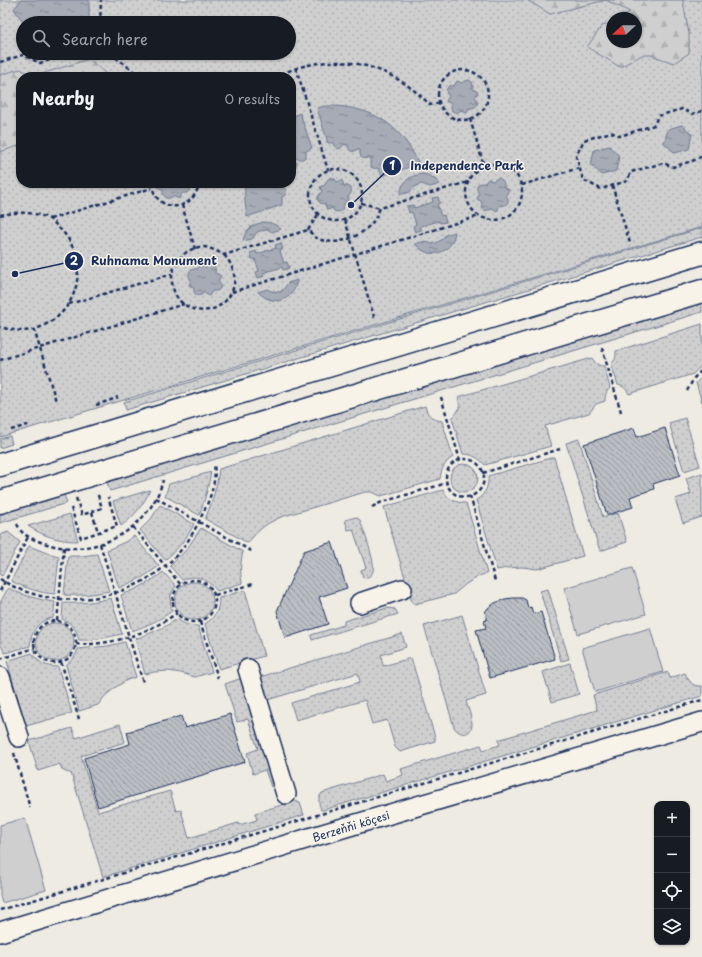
<!DOCTYPE html>
<html lang="en">
<head>
<meta charset="utf-8">
<style>
  body { margin:0; font-family:"Playpen Sans",sans-serif; background:#242831; color:#f1f3f6 }
  .controls { position:absolute; right:12px; bottom:12px; display:grid; overflow:hidden; border-radius:8px; box-shadow:0 1px 3px #0004 }
  .controls button { width:36px; height:36px; display:grid; place-items:center; padding:0; border:0; border-bottom:1px solid #363941; background:#171b24; color:#f1f3f6; font:20px sans-serif }
  .compass { position:absolute; left:606px; top:12px; width:36px; height:36px; border-radius:50%; background:#171b24; box-shadow:0 1px 3px #0004; rotate:248deg }
  .list { margin:0; padding:0; list-style:none }
  h2 { display:flex; justify-content:space-between; align-items:center; height:52px; margin:0; padding:0 16px; font-size:17px }
  h2 small { font-size:13px; font-weight:400; color:#9ea1a6 }
  .icon { flex:none; width:22px; height:22px; fill:none; stroke:currentColor; stroke-width:2; stroke-linecap:round; stroke-linejoin:round }
  .map { position:relative; flex:none; width:702px; height:957px; overflow:hidden }
  .search { position:absolute; background:#171b24; box-shadow:0 1px 3px #0004; left:16px; top:16px; width:280px; height:44px; display:flex; align-items:center; gap:10px; box-sizing:border-box; padding:0 14px; border-radius:22px; color:#9ea1a6; font-size:15px }
  .panel { position:absolute; background:#171b24; box-shadow:0 1px 3px #0004; left:16px; top:72px; width:280px; height:116px; border-radius:16px }
  .map>svg:first-child { display:block }
  .green { fill:url(#green-dots); stroke:#757f96; fill-rule:evenodd }
  .forest { fill:url(#forest-firs); stroke:#757f96 }
  .pitch { fill:#cfcfcf; stroke:#757f96 }
  .water { fill:url(#water-ripples); stroke:#6e7992 }
  .building { fill:url(#building-back-hatch); stroke:#1b2f5e }
  .lines { fill:none; stroke-linecap:round; stroke-linejoin:round }
  .minor-casing { stroke:#1b2f5e; stroke-width:22 }
  .major-casing { stroke:#1b2f5e; stroke-width:25 }
  .path { stroke:#1b2f5e; stroke-width:2.5; stroke-dasharray:4 3; stroke-linecap:butt }
  .minor { stroke:#f7f3e8; stroke-width:19 }
  .major { stroke:#f7f3e8; stroke-width:22 }
  .labels { text-anchor:middle; dominant-baseline:central; stroke-width:3; stroke-linejoin:round; paint-order:stroke }
  .street-label { font-size:11px; fill:#1b2f5e; stroke:#f7f3e8 }
  .leader { fill:none; stroke:#1b2f5e; stroke-width:1.5 }
  .callout-dot { fill:#1b2f5e; stroke:#f7f3e8; stroke-width:1.5 }
  .mark-label { font-size:12px; text-anchor:middle; font-weight:bold; fill:#fff }
  .callout-label { font-size:12px; text-anchor:middle; font-weight:bold; fill:#1b2f5e; stroke:#f7f3e8; stroke-width:3; stroke-linejoin:round; paint-order:stroke }
</style>
</head>
<body>
<div class="map">
<svg width="702" height="957" viewBox="0 0 702 957">
  <defs>
    <pattern id="green-dots" width="8" height="8" patternUnits="userSpaceOnUse"><rect width="8" height="8" fill="#cfcfcf"/><path d="M2 2h.1M6 6h.1" fill="none" stroke="#b1b2b4" stroke-width="1.8" stroke-linecap="round"/></pattern>
    <pattern id="forest-firs" width="22" height="20" patternUnits="userSpaceOnUse"><rect width="22" height="20" fill="#cfcfcf"/><path d="M5 1l3.5 6h-7zM16 11l3.5 6h-7z" fill="#b1b2b4"/></pattern>
    <pattern id="water-ripples" width="26" height="14" patternUnits="userSpaceOnUse"><rect width="26" height="14" fill="#a6abb5"/><path d="M2 4q2-2 4 0t4 0M15 11q2-2 4 0t4 0" fill="none" stroke="#868c96"/></pattern>
    <pattern id="building-back-hatch" width="6" height="6" patternUnits="userSpaceOnUse"><rect width="6" height="6" fill="#babdc2"/><path d="M-1 5l2 2M0 0l6 6M5-1l2 2" fill="none" stroke="#969aa1"/></pattern>
  </defs>
  <rect width="100%" height="100%" fill="#eeebe2"/>
  <filter id="ink" filterUnits="userSpaceOnUse"><feTurbulence type="fractalNoise" baseFrequency=".025" numOctaves="2"/><feDisplacementMap in="SourceGraphic" scale="8" xChannelSelector="R" yChannelSelector="G"/><feConvolveMatrix kernelMatrix="1 2 1 2 8 2 1 2 1" color-interpolation-filters="sRGB"/></filter>
  <g filter="url(#ink)">
    <!-- green -->
    <path class="green" d="M0,0H702V227L0,437ZM612,18H636V42H612ZM23,23H289V53H23ZM21,77H291V183H21Z
      M702,228V237L126,410L124,402Z
      M702,303V312L110,491L107,482Z
      M702,324V365L693,374L629,394C626,389 624,386 618,385L611,364C616,360 616,356 616,351Z
      M592,358C595,363 598,366 604,366L610,388C606,392 605,395 605,401L596,404L589,413L545,426L551,446L485,465C479,458 472,454 463,454L452,418C459,412 461,406 458,397Z
      M702,377V402L696,383Z
      M425,406C427,415 433,420 442,421L453,457C445,462 441,469 440,479L381,496L372,492H365L281,517C265,524 258,530 248,543L205,519C212,503 217,487 219,469Z
      M685,418L700,466L684,471L669,423Z
      M10,436L12,444L0,448V439Z
      M579,439L603,517L618,513L627,542L600,551L566,443Z
      M554,457L583,556L537,569L522,567L507,568L497,570L476,500C485,495 489,486 488,476Z
      M450 478a14 14 0 1 1 28 0a14 14 0 1 1-28 0Z
      M211,472C208,487 205,501 199,515L165,496L169,484Z
      M702,473V517L683,523L675,499L691,494L686,478Z
      M150,490C144,504 134,517 121,526L113,501Z
      M443,490C447,499 456,503 466,503L487,573L479,576L466,584L454,594L415,604L412,602L384,507Z
      M64,495L67,503L0,523V514Z
      M160,505L194,524C187,538 177,550 165,560L140,530L151,519Z
      M70,514L78,541C59,541 43,536 28,526Z
      M356,517L360,520C363,529 376,563 373,571C372,576 368,577 363,578L361,570L366,568L353,529L348,530L345,520Z
      M201,528L243,552C240,564 240,571 242,583L217,591C208,579 196,573 182,580L170,566L186,550Z
      M8,532L20,542L2,576L0,575V535Z
      M134,536L159,566L143,577L119,588L107,550L125,542Z
      M29,546L47,553L59,556L55,594C40,593 25,588 11,581Z
      M97,554L109,591C94,594 80,596 64,595L68,556H81Z
      M163,572L176,586C169,594 170,602 172,611C160,620 146,626 132,631L121,595C136,590 151,582 163,572Z
      M175 601a19 19 0 1 1 38 0a19 19 0 1 1-38 0Z
      M8,588C22,595 39,600 55,602L53,618C38,620 31,631 30,646L5,653L0,644V603Z
      M548,589L569,659L561,661L540,591Z
      M245,590L264,656L219,669L205,624C215,617 219,611 219,598Z
      M111,598L122,634C108,637 94,641 79,640C77,630 72,623 62,619L63,603C80,604 95,602 111,598Z
      M387,608L395,609L398,614L312,640L311,635L344,625V621Z
      M462,615L486,695L466,701C468,709 472,717 472,724C472,736 459,736 454,727L424,626Z
      M177,619C184,624 189,626 198,626L212,672L195,677L181,673L168,671L154,672L145,674L135,639C149,634 164,628 177,619Z
      M36 642a19 19 0 1 1 38 0a19 19 0 1 1-38 0Z
      M402,634L406,647L381,655L383,666L411,658L435,737V741L432,742L400,752L395,747L387,720L372,724L365,700L296,720L291,703L360,682L358,673L267,700L260,677Z
      M125,642L136,677L127,680L116,687L105,696L98,705L79,711L66,665C72,660 76,656 78,649L108,646Z
      M32,653C39,663 46,667 58,667L72,713L26,726L7,661Z
      M570,663L579,694L552,702L543,672Z
      M668,672L670,678L685,673C689,681 692,687 702,686V696L323,810H321C319,804 317,798 322,793L383,774L386,781L403,775L401,769L481,745L483,750L500,745L498,740L597,710L593,695Z
      M239,679L244,682L276,785L271,787L265,770L253,774L247,753L258,749L248,719L237,722L225,684Z
      M120,724L125,742L81,756L98,812L170,791L176,811L181,810L189,838L238,823L239,825L257,820L255,813L295,801L300,803L304,815L103,877L71,773C65,773 61,770 60,764L38,771L29,741L72,728L76,738Z"/>
    <!-- forest -->
    <path class="forest" d="M527,0H683V2L689,34V53L674,63L651,55H642L620,67L587,47L602,26L612,22V42H636V18H619L630,12L606,0L550,14Z
      M89,59L107,75L105,77H21V145L0,152V75L20,69L35,76Z"/>
    <!-- pitch -->
    <path class="pitch" d="M632,568L646,614L578,634L564,588Z
      M650,628L663,672L595,692L582,648Z
      M25,818L46,890L2,903L0,896V825Z"/>
    <!-- water -->
    <path class="water" d="M21,0H89V23H24L14,9Z
      M469,80L472,82L473,86V89L478,92L475,97C480,103 477,109 469,108L467,113L461,110C458,113 456,113 452,111L451,108V104L446,101L449,96C444,91 447,84 454,86L457,81L462,83L465,81Z
      M325,106C370,105 400,123 419,164L382,176L378,168C371,170 368,165 371,160L369,157C363,161 359,157 360,150L357,149C353,154 348,151 348,145L344,144C341,151 335,150 333,143H328L317,108Z
      M300,113L312,148L306,151C307,158 303,161 297,158L295,160L297,163C296,167 295,168 292,170L291,117Z
      M682,125L692,134L689,149L675,153L664,143L668,129Z
      M609,146L619,156L616,171L602,175L591,165L594,150Z
      M422,174C430,175 435,178 440,184L430,187L422,184L418,185L412,189L410,192L400,195C402,181 409,176 422,174Z
      M331,177L335,179L337,182L342,180L344,186H348L351,188C352,192 351,194 348,197L349,203L344,204C343,209 342,211 338,212L334,211L332,208L327,210L325,204C317,204 315,197 322,192L320,187L325,185C326,181 327,179 331,177Z
      M499,178C504,181 504,183 504,187L509,190L506,195C511,201 507,207 500,205L497,211L492,208C486,213 480,210 482,202L477,199L479,194C477,191 476,188 478,184L482,183H485L488,179L493,181L496,179Z
      M160,183H187C193,189 189,194 182,193L179,199L173,196C168,201 162,197 163,190L158,187Z
      M245,183H283L282,186C288,189 288,195 282,197V205L247,217C245,205 244,195 245,183Z
      M438,197L440,203L437,204L441,216L444,215L446,222L440,223L439,221L421,226V230L415,232L413,226L416,224L412,212L409,213L407,206L413,205L414,208L433,202L432,198Z
      M265,222C271,223 276,224 281,229L272,232L269,230L260,231L257,232L252,239L243,241C245,229 253,224 265,222Z
      M455,232C452,254 430,261 415,244L425,241L432,244L436,243L443,239L445,235Z
      M281,243L283,249L280,251L284,263L287,262L289,268L283,270L282,267L263,273L264,276L258,278L256,272L259,271L255,259H252L250,253L256,251L257,254L276,248L275,245Z
      M200,264L205,267C211,262 217,265 215,273L221,276L218,281C223,287 220,292 212,291L209,296L204,293C198,298 193,295 194,288L189,285L191,280C186,274 190,268 197,269Z
      M297,280C294,302 273,307 258,292L267,289L271,291L280,292L283,290L288,283Z"/>
    <!-- building -->
    <path class="building" d="M634,428L637,437L665,428L680,475L653,484L654,489L630,497L633,507L607,515L584,444Z
      M332,542L347,588L319,597L328,624L285,638L277,611L304,551Z
      M513,598H522L526,600L528,608L531,607L533,614L541,612L555,659L490,678L476,630L486,628L484,621L487,620L485,612L488,608L495,603L505,599Z
      M230,714L245,762L98,807L84,758L130,744L127,732L181,716L185,728Z"/>
    <g class="lines">
      <!-- minor casing -->
      <g class="minor-casing">
        <path id="minor" d="M360,603L402,589
          M248,669L286,794
          M0,677L19,737
          M0,932L319,835L702,722"/>
      </g>
      <!-- major casing -->
      <g class="major-casing">
        <path id="major" d="M0,465L702,253
          M0,502L702,291"/>
      </g>
      <!-- path -->
      <path class="path" d="M100,23L101,0
        M110,53L141,77
        M0,62L23,55L40,63L74,53
        M296,68L328,170
        M438 95a25 25 0 1 1 50 0a25 25 0 1 1-50 0Z
        M275,77C330,49 388,61 430,105L440,103
        M702,111L692,114L682,109L658,116L654,125L620,136L611,132L584,140L576,156L583,180L601,189L627,181L631,172L663,163L673,167L698,159L702,154
        M470,119L484,166
        M466 192a28 28 0 1 1 56 0a28 28 0 1 1-56 0Z
        M310 195a26 26 0 1 1 52 0a26 26 0 1 1-52 0Z
        M152,183C154,214 194,214 199,183
        M522,185L579,168
        M612,185L630,243
        M361,203L380,208
        M182,205L195,249
        M0,215C18,212 31,211 48,218C53,221 57,226 61,230C89,258 81,309 44,325C41,327 37,329 33,330C21,332 11,330 0,327
        M50,219L152,188
        M345,220L375,320
        M308,230L319,213
        M224,255C254,287 213,329 181,302C175,296 172,288 172,280C171,263 187,246 204,247C212,248 218,252 224,255L308,230C310,232 313,235 315,237C331,247 355,240 368,227C374,222 377,215 380,208L468,182
        M232,292L479,216
        M69,304L172,274
        M34,329L56,401
        M602,348L621,412
        M0,360L184,304
        M687,391L694,378L702,370
        M441,397L460,460
        M96,405L111,400L118,397
        M11,430L31,424
        M446 478a19 19 0 1 1 38 0a19 19 0 1 1-38 0Z
        M483,473L560,449
        M470,496L495,581
        M76,498L82,515L102,508L97,492
        M156,498L253,552
        M372,507L382,502L447,483
        M71,508L81,538L117,526L108,497
        M92,512L98,532
        M17,524C18,526 20,530 22,532C28,538 38,541 47,544C95,559 150,530 163,480
        M133,527L181,585
        M100,544L143,682
        M0,579C53,613 127,603 172,560C184,548 194,533 201,517C209,502 217,482 214,465
        M173 601a21 21 0 1 1 42 0a21 21 0 1 1-42 0Z
        M0,591L28,537
        M215,595L253,584
        M34 642a21 21 0 1 1 42 0a21 21 0 1 1-42 0Z
        M57,621L64,547
        M200,622L218,678
        M76,644C111,646 149,633 177,613
        M0,659L35,648
        M61,662L79,719
        M14,753L30,808
        M0,910L702,700"/>
      <!-- minor -->
      <use href="#minor" class="minor"/>
      <!-- major -->
      <use href="#major" class="major"/>
    </g>
  </g>
  <g class="labels">
    <!-- street labels -->
    <g class="street-label">
      <text transform="translate(351 826) rotate(-17)">Berzeňňi köçesi</text>
    </g>
  </g>
  <!-- callouts -->
  <path class="leader" d="M351 205L392 166M15 274L74 261"/>
  <g class="callout-dot">
    <circle cx="351" cy="205" r="4"/>
    <circle cx="15" cy="274" r="4"/>
    <circle cx="392" cy="166" r="10"/>
    <circle cx="74" cy="261" r="10"/>
  </g>
  <g class="mark-label">
    <text x="392" y="170">1</text>
    <text x="74" y="265">2</text>
  </g>
  <g class="callout-label">
    <text x="467" y="170">Independence Park</text>
    <text x="154" y="265">Ruhnama Monument</text>
  </g>
</svg>
<div class="controls">
<button>+</button>
<button>−</button>
<button><svg class="icon" aria-label="locate" viewBox="0 0 24 24"><circle cx="12" cy="12" r="6"/><path d="M12 2v4M12 18v4M2 12h4M18 12h4"/></svg></button>
<button><svg class="icon" aria-label="layers" viewBox="0 0 24 24"><path d="M12 4l9 5-9 5-9-5zM3 14l9 5 9-5"/></svg></button>
</div>
<svg class="compass" viewBox="-18 -18 36 36"><path d="M0-13l5 13h-10z" fill="#e53935"/><path d="M0 13l5-13h-10z" fill="#9ea1a6"/></svg>
<div class="search"><svg class="icon" aria-label="search" viewBox="0 0 24 24"><circle cx="10" cy="10" r="6"/><path d="M15 15l6 6"/></svg>Search here</div>
<section class="panel">
<h2>Nearby<small>0 results</small></h2>
<ul class="list">
</ul>
</section>
</div>
</body>
</html>
